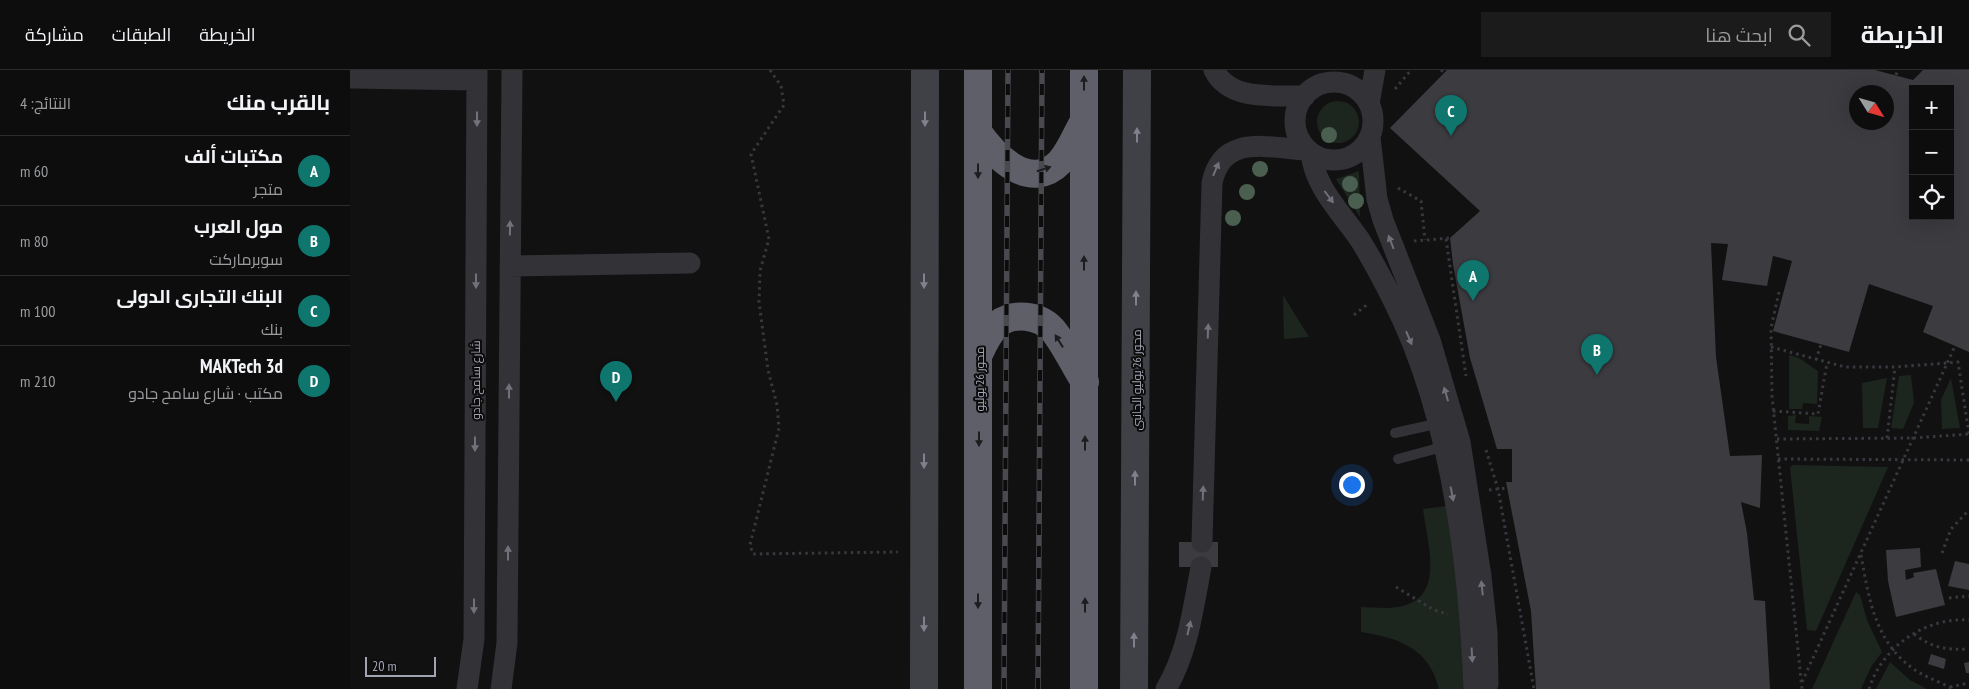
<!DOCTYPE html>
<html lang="ar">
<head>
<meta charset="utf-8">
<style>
  body { margin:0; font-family:"PT Sans Narrow",Cairo,sans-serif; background:#1b1b1c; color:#f1f3f6; direction:rtl }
  .controls { position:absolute; right:15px; top:15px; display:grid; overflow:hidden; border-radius:0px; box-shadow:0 5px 20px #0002 }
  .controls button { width:45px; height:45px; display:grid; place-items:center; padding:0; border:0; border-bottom:1px solid #2d2d2e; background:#0d0d0e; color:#f1f3f6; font:25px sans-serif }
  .compass { position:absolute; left:1499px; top:15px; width:45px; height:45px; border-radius:50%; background:#0d0d0e; box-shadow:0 5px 20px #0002; rotate:127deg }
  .scale { position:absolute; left:15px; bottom:12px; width:71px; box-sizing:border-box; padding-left:5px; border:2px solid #a2a4b3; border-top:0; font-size:14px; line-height:18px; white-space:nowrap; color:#a2a4b3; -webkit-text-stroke:4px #0c0c0d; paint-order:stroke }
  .you { position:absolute; left:1001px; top:414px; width:18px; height:18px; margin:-12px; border:4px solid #fff; border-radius:50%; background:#1a73e8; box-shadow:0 0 0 8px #1a73e833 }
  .badge { display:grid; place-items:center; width:32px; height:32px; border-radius:50%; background:#0f766e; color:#fff; font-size:16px; font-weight:700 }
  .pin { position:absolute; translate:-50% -41px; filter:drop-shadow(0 1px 2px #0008) }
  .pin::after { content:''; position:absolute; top:26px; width:18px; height:15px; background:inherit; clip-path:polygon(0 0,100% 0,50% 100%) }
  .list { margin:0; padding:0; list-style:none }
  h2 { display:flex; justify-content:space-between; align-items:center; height:65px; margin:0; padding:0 20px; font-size:21px }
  h2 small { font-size:16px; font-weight:400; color:#9a9c9e }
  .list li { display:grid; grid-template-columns:32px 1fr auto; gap:15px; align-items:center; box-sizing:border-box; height:70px; padding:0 20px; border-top:1px solid #2d2d2e }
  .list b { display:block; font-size:19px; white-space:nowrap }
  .list p { margin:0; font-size:16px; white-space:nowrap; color:#9a9c9e }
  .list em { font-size:16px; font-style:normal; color:#9a9c9e }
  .icon { flex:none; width:28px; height:28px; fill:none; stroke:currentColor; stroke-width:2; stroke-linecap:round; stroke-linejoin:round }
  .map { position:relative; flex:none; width:1619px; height:619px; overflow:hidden; direction:ltr }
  header { display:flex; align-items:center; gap:30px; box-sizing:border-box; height:70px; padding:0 25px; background:#0d0d0e; border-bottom:1px solid #2d2d2e }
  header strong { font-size:24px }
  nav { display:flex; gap:28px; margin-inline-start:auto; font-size:18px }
  .search { width:350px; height:45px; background:#1b1b1c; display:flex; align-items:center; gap:12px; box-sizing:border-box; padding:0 18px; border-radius:0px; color:#9a9c9e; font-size:19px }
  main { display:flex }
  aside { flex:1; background:#0d0d0e }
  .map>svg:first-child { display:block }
  .green { fill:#1d251f }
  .building { fill:#3b3b40; fill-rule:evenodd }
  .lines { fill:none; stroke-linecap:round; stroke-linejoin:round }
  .path { stroke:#38393e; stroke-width:3; stroke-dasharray:2.5 4; stroke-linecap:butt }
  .lane { stroke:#323237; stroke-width:10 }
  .street { stroke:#323237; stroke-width:21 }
  .secondary { stroke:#404047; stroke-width:28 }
  .highway { stroke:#5e5f68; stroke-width:28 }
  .rail-casing { stroke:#494950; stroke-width:5.5 }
  .rail { stroke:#0c0c0d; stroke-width:4; stroke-dasharray:11; stroke-linecap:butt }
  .tree { fill:#4a5f50 }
  .oneway { fill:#1c1d1f }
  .oneway2 { fill:#70717b }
  .oneway3 { fill:#80818d }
  .labels { text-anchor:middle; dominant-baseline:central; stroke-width:4; stroke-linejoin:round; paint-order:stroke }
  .street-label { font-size:12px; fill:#a2a4b3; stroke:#0c0c0d }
</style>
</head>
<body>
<header>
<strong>الخريطة</strong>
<div class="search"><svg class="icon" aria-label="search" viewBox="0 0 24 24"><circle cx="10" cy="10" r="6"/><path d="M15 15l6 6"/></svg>ابحث هنا</div>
<nav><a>الخريطة</a><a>الطبقات</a><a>مشاركة</a></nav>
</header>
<main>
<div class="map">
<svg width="1619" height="619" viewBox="0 0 1619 619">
  <rect width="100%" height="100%" fill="#111112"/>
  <!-- green -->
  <path class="green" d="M967 52a21 21 0 1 1 42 0a21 21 0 1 1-42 0Z
    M1009,101L1010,147L986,109Z
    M933,225L959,267L934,269Z
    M1439,285L1449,288L1468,301L1467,334L1453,333L1452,339H1439Z
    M1561,305L1564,333L1553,359L1541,358L1549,306Z
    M1537,308L1528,358H1513L1512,313Z
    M1601,308L1610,358L1592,359L1591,330Z
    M1446,345L1445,353L1459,354V346L1472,347L1469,361L1438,360V346Z
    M1443,395L1538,397L1466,561L1457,560L1440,397Z
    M1096,436L1110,527L1116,619H1089C1079,578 1049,568 1011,562V537C1023,537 1035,539 1047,537C1097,530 1077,473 1073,439Z
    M1506,522L1510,525L1517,550L1532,582L1521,597L1511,619H1462Z
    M1540,592L1560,610L1577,619H1526Z"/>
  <!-- building -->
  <path class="building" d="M1097,0H1525L1563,10L1573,0H1619V282L1573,262L1583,236L1519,214L1499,282L1423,261L1442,191L1423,186L1417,216L1372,210L1378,174L1361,173L1366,287L1380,386L1412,385L1410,438L1391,432L1397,463L1404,530L1415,531L1420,619H1186L1181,541L1156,412H1162V379H1147L1120,288L1103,194L1100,168L1130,141L1040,58ZM1563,19H1600V146H1563ZM1506,22H1536V52H1506Z
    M829,472H868V497H829Z
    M1570,478L1571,497L1555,500L1556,510L1564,507L1563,503L1586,499L1595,535L1546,547L1538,511L1536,480Z
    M1605,491L1619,494V520L1598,516Z
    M1581,584L1596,589L1594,599L1578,594Z
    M1619,592V603H1616L1614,593Z"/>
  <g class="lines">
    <!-- path -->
    <path class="path" d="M420,0L431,16L434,35L401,84L419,169L410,201L409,232L418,300L427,335L429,358L400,475L403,484L548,482
      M1091,0L1094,3
      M1546,5L1548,0
      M1045,19L1061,0
      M1048,118L1071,131L1075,170
      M1096,169L1116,306
      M1064,171L1100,168
      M1429,222L1421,258L1422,326L1452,619
      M1004,245L1019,233
      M1421,277L1495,297H1545L1608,292L1619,364
      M1466,290L1471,274
      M1423,341L1468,344L1477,293
      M1537,368L1545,297
      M1427,369L1564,368L1618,364
      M1136,380L1148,419L1184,619
      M1428,389L1619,390
      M1139,420L1157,418
      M1592,483L1601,459L1619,440
      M1511,485C1519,529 1525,573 1565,600C1577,608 1591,612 1603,619
      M1046,517L1084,540L1098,544
      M1599,528L1619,526
      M1564,564C1582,578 1596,580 1619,579
      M1452,612L1605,276
      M1600,617L1619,613
      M1519,619C1532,577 1575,547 1619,550"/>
    <!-- lane -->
    <path class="lane" d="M1045,363L1090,353
      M1048,389L1096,376"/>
    <!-- street -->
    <path class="street" d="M864,0C880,32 925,25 955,26
      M0,8L127,10
      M945 51a39 39 0 1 1 78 0a39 39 0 1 1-78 0Z
      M1019,34L1025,0
      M1020,67L1027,129L1033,150L1080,270L1110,372L1131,506L1137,562L1138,614
      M961,83C965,118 991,142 1010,170C1022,189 1033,210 1043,230C1101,344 1119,492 1124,619
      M160,196L340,193
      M852,472L862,113C872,63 918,78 957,80
      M117,619L124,569L127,0
      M151,619L157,573L162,0
      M816,619C838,582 843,539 851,497"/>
    <!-- secondary -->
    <path class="secondary" d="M574,619L575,0
      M784,619L787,0"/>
    <!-- highway -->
    <path class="highway" d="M628,0V619
      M734,0V619
      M628,62C645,86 680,123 710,92C720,81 726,64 734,51
      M629,284C634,273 639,262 648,254C663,242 689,245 702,259C715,274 724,296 735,312"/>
    <!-- rail casing -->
    <g class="rail-casing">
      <path id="rail" d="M654,619L658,0
        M688,619L692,0"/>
    </g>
    <!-- rail -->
    <use href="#rail" class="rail"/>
  </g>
  <!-- trees -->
  <g class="tree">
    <circle cx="979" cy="65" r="8"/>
    <circle cx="910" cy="99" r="8"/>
    <circle cx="1000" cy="114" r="8"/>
    <circle cx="897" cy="122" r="8"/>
    <circle cx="1006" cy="131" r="8"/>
    <circle cx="883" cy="148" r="8"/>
  </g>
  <!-- one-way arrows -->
  <defs><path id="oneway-solid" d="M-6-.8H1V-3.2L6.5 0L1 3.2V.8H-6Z" transform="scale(1.25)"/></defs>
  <g class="oneway">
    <use href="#oneway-solid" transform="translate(734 13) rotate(-90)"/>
    <use href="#oneway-solid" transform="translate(694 99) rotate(-18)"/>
    <use href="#oneway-solid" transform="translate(628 101) rotate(90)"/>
    <use href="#oneway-solid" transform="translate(734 193) rotate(-90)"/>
    <use href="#oneway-solid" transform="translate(709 271) rotate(-122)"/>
    <use href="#oneway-solid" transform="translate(629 369) rotate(90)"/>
    <use href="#oneway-solid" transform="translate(735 373) rotate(-90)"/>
    <use href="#oneway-solid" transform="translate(628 531) rotate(90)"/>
    <use href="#oneway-solid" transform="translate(735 535) rotate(-90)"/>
  </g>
  <g class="oneway2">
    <use href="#oneway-solid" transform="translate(127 49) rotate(90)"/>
    <use href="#oneway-solid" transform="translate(866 99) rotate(-67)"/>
    <use href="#oneway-solid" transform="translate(979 127) rotate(53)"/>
    <use href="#oneway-solid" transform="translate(160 158) rotate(-89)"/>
    <use href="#oneway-solid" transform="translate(1041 172) rotate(-111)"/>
    <use href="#oneway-solid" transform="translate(126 211) rotate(90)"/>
    <use href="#oneway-solid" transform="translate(858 261) rotate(-88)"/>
    <use href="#oneway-solid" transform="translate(1059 268) rotate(67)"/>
    <use href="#oneway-solid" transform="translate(159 321) rotate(-90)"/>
    <use href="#oneway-solid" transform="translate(1096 324) rotate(-106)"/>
    <use href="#oneway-solid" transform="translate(125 374) rotate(90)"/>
    <use href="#oneway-solid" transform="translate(853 423) rotate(-88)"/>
    <use href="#oneway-solid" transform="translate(1102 424) rotate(79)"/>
    <use href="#oneway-solid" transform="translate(158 483) rotate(-90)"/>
    <use href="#oneway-solid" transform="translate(1132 518) rotate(-96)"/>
    <use href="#oneway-solid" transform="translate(124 536) rotate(90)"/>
    <use href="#oneway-solid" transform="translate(839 558) rotate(-77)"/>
    <use href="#oneway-solid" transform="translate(1122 585) rotate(87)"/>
  </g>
  <g class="oneway3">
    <use href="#oneway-solid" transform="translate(575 49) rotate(90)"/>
    <use href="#oneway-solid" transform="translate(787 65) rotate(-90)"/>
    <use href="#oneway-solid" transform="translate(574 211) rotate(90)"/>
    <use href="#oneway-solid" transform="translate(786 228) rotate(-90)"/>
    <use href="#oneway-solid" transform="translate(574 391) rotate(90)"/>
    <use href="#oneway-solid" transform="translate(785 408) rotate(-90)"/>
    <use href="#oneway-solid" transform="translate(574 554) rotate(90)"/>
    <use href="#oneway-solid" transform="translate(784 570) rotate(-90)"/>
  </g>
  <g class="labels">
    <!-- street labels -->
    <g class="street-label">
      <text transform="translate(629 309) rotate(-90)">محور 26 يوليو</text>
      <text transform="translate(125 310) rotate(-90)">شارع سامح جادو</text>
      <text transform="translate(786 310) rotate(-90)">محور 26 يوليو الجانبى</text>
    </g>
  </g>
</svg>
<div class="controls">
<button>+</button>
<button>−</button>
<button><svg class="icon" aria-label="locate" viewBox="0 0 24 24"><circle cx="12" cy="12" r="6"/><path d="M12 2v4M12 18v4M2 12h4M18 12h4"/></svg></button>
</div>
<svg class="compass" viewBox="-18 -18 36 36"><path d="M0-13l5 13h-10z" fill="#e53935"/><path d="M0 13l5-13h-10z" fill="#9a9c9e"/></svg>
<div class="scale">20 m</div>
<div class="you"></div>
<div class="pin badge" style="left:1123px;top:231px">A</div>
<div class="pin badge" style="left:1247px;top:305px">B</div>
<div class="pin badge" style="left:1101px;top:66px">C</div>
<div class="pin badge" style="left:266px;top:332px">D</div>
</div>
<aside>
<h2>بالقرب منك<small>النتائج: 4</small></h2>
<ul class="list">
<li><span class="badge">A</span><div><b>مكتبات ألف</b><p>متجر</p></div><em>60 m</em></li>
<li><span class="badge">B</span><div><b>مول العرب</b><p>سوبرماركت</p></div><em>80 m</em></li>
<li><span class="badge">C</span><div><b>البنك التجارى الدولى</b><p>بنك</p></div><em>100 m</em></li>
<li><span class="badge">D</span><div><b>MAKTech 3d</b><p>مكتب · شارع سامح جادو</p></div><em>210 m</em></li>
</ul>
</aside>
</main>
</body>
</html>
